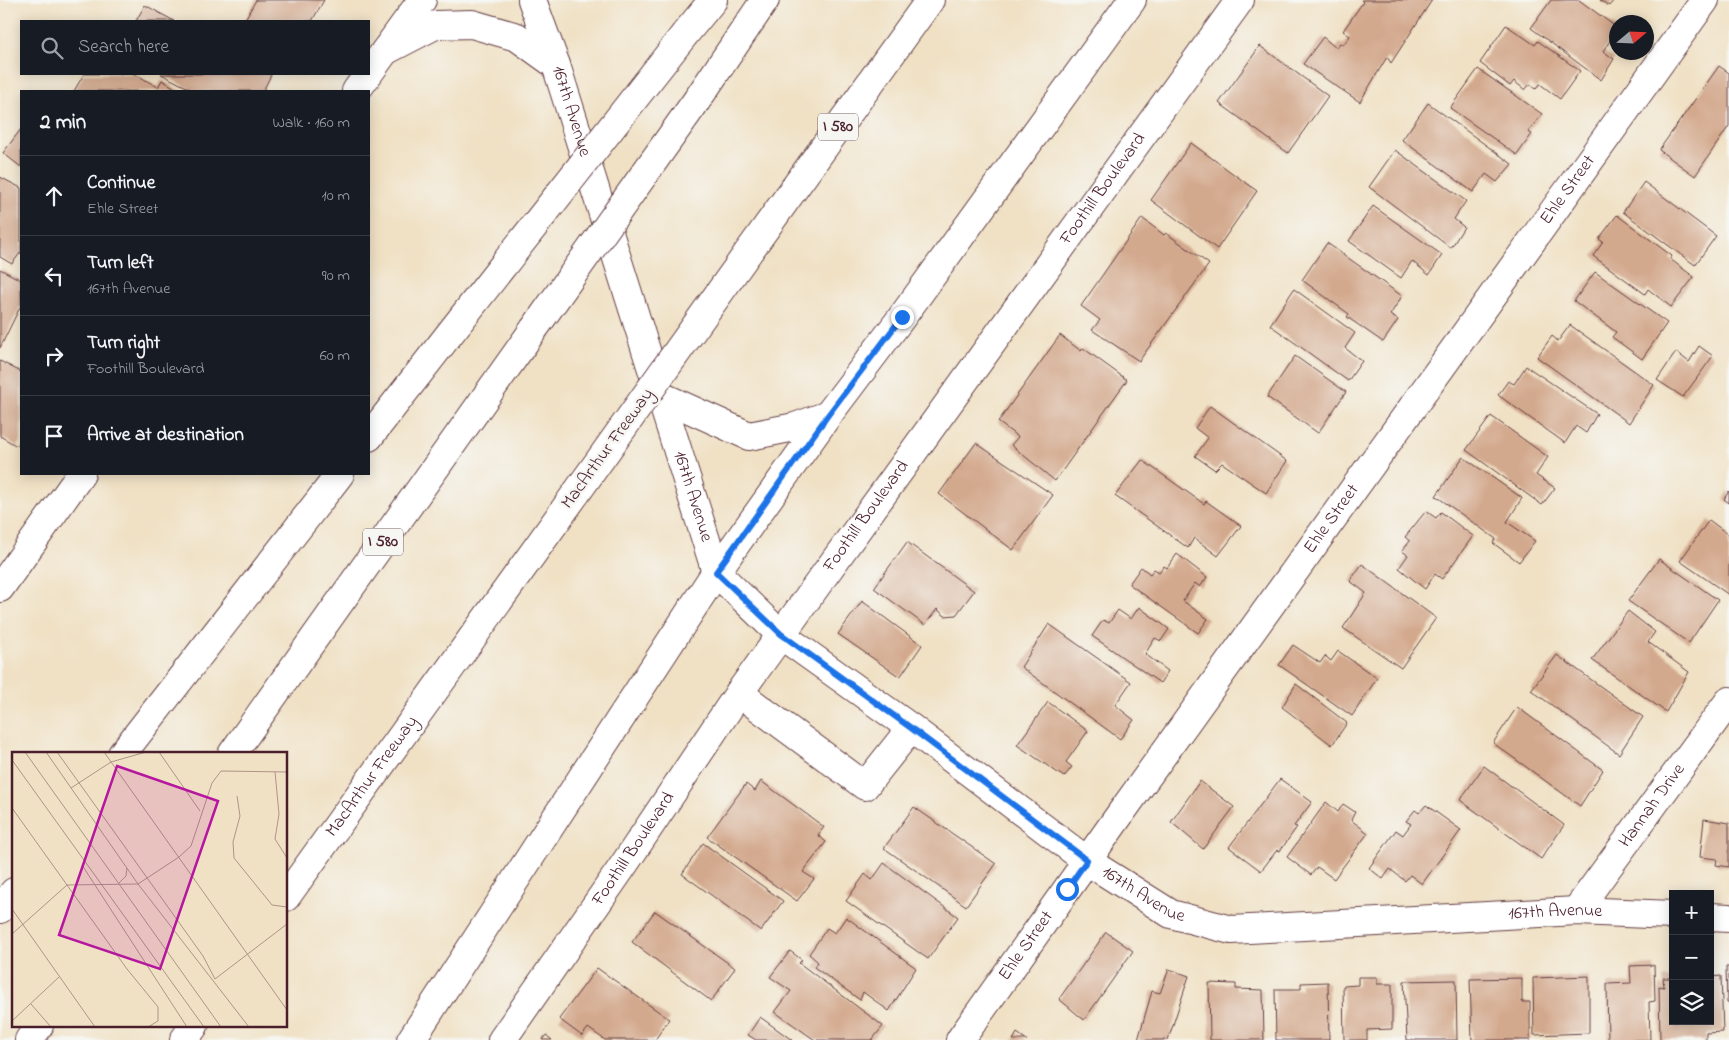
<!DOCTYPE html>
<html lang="en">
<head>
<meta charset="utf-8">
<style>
  body { margin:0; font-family:"Indie Flower",sans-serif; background:#20242c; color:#f1f3f6 }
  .controls { position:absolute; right:15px; bottom:15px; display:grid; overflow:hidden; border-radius:0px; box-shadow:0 2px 12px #0003 }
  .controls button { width:45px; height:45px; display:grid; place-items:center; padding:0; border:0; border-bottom:1px solid #363941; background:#171b24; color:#f1f3f6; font:25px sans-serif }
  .compass { position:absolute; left:1609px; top:15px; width:45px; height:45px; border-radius:50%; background:#171b24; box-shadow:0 2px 12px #0003; rotate:71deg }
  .stop { position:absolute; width:15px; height:15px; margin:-11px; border:4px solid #1a73e8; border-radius:50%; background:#fff }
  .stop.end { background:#1a73e8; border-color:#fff; box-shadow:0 1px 5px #0008 }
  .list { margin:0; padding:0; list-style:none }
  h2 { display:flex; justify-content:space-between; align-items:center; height:65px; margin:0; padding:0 20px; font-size:21px }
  h2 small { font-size:16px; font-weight:400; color:#9ea1a6 }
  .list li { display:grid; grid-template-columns:32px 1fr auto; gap:15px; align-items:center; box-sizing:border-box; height:80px; padding:0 20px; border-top:1px solid #363941 }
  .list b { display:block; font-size:19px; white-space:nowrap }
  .list p { margin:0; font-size:16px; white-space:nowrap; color:#9ea1a6 }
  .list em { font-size:16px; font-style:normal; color:#9ea1a6 }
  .icon { flex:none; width:28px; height:28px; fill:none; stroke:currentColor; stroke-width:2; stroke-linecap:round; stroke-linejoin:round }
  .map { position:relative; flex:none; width:1729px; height:1040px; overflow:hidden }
  .search { position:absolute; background:#171b24; box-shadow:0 2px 12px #0003; left:20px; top:20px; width:350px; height:55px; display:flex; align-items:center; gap:12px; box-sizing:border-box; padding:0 18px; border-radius:0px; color:#9ea1a6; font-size:19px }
  .panel { position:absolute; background:#171b24; box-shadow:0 2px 12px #0003; left:20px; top:90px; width:350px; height:385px; border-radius:0px }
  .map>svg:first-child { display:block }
  .building { fill:#d3a98d }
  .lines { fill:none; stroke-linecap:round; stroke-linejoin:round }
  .minor-casing { stroke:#633c42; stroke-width:30 }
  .major-casing { stroke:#633c42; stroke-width:30 }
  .highway-casing { stroke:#633c42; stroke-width:30 }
  .minor { stroke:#fff; stroke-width:28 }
  .major { stroke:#fff; stroke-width:28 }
  .highway { stroke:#fff; stroke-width:28 }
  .highway-bridge-casing { stroke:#633c42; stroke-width:30; stroke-linecap:butt }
  .highway-bridge { stroke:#fff; stroke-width:28 }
  .route { stroke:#1a73e8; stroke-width:6 }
  .labels { text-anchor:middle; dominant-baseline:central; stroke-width:5; stroke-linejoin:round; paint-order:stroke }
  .shield { fill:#f6f6f2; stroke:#7e6067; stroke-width:1 }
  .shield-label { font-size:16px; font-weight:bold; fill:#4a1f2b }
  .street-label { font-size:18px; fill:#4a1f2b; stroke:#f6f6f2 }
  .inset-road { fill:none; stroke:#ae9387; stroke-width:1 }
  .view { fill:#b5179e; fill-opacity:0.15; stroke:#b5179e; stroke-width:2.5 }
  .inset-edge { fill:none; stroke:#4a1f2b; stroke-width:2.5 }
</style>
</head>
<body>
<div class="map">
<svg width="1729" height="1040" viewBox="0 0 1729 1040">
  <rect width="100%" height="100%" fill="#f6f6f2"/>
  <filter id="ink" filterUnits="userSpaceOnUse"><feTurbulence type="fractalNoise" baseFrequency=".02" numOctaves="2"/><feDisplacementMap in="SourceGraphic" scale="10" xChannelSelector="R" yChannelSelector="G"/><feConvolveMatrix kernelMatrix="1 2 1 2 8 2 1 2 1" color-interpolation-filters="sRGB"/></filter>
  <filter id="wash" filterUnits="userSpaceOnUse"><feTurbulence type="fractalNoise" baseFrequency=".0096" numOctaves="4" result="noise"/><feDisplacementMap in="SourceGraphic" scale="20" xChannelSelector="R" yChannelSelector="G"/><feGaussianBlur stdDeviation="1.12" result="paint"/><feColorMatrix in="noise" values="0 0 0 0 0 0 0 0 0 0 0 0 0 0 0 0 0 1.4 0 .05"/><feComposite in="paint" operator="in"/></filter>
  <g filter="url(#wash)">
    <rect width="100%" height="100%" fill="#f0e1c5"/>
    <g id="blocks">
      <!-- building -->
      <path class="building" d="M256,0H324L312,21H244Z
        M1361,0H1432L1391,63L1387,57L1360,102L1303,64L1323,37L1336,48L1340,43L1343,45L1350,36L1343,31L1363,2Z
        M1551,0H1579L1616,27V32L1603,51L1614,59L1601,80L1531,28Z
        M1600,0H1614L1609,6Z
        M145,5L174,21H136Z
        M1506,25L1535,45L1538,41L1580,71L1560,99L1540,84L1536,89L1530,84L1525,90L1514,81L1510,86L1480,63Z
        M1260,46L1328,96L1288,153L1219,103Z
        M1719,66L1729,73V126L1695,176L1659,150Z
        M1478,69L1542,114L1528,132L1532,134L1517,155L1450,108Z
        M84,74H135L158,87L162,80L180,91H74Z
        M161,74H269L271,75L263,91H194Z
        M1428,103L1512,164L1497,182L1486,174L1473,192L1402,140Z
        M21,129V167L3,153Z
        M1191,143L1257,191L1217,249L1151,200Z
        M1395,150L1466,201L1454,219L1464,227L1451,248L1369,187Z
        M0,177L21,188V254L20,253L12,264L0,257Z
        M1644,182L1716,236L1695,265L1623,212Z
        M1373,206L1442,255L1429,275L1412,261L1401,278L1349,241Z
        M1617,215L1672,256L1670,259L1694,277L1671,307L1648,289L1645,294L1593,256L1603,242L1599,239Z
        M1142,218L1164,235L1166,233L1209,264L1139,361L1092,330L1100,320L1081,306Z
        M1327,243L1402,296L1390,315L1398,320L1383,342L1347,317L1349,314L1302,280Z
        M0,269L21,280V305L0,348Z
        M1595,272L1667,323L1642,359L1612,337L1616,332L1574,301Z
        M1294,289L1355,333L1345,348L1362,361L1348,381L1270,325Z
        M1570,325L1654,385L1629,423L1537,357L1552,336L1558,341Z
        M1060,335L1081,351L1083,348L1127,380L1055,481L1011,445L1018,437L998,422Z
        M1699,346L1713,356L1683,397L1657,380L1676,352L1689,362Z
        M1295,356L1346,392L1318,433L1267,397Z
        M0,361L21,372V439L17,446L0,436Z
        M1526,366L1597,414L1586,433L1576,426L1565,443L1498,395L1508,381L1514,384Z
        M1210,406L1287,461L1266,493L1222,463L1215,470L1195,456L1208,438L1195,428Z
        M1491,416L1548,457L1536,475L1555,488L1542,505L1466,450Z
        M976,443L1053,495L1013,550L939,494Z
        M1463,457L1522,498L1507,522L1535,541L1519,562L1493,543L1496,539L1436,496Z
        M1142,460L1204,504L1206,501L1241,526L1218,556L1194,538L1188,548L1115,496Z
        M1729,491V503L1724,499Z
        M1426,511L1436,518L1441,512L1473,536L1442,579L1435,574L1425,589L1399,568L1408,555L1402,551L1410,541L1405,537Z
        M1709,520L1729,535V595L1680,561Z
        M907,542L974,591L956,615L945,616L937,609L925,625L874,588Z
        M1177,554L1207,577L1200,587L1195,583L1183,601L1208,619L1198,633L1129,584L1141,567L1150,574L1154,569L1159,572L1164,566L1167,568Z
        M1659,559L1718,600L1689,643L1628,601Z
        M1362,564L1436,618L1401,668L1343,628L1366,593L1350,581Z
        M862,601L922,645L900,677L838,634Z
        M1139,607L1169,629L1161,641L1155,638L1145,654L1168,671L1160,683L1092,636L1103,620L1109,623L1118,610L1131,619Z
        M1628,611L1655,632L1648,642L1689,672L1666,712L1592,660Z
        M1049,624L1131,682L1115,705L1134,720L1120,739L1021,667Z
        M1293,645L1320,663L1325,656L1331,661L1338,651L1377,678L1352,716L1279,665Z
        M1557,655L1643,717L1619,754L1531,690Z
        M1296,684L1347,723L1332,745L1282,707Z
        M1048,702L1088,731L1066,762L1072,767L1064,777L1017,745Z
        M1517,707L1603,770L1580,806L1493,743Z
        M1484,766L1564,825L1541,859L1460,800Z
        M1280,779L1312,802L1294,826L1297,827L1280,851L1277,850L1261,871L1229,847Z
        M761,781L824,827L818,835L826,842L803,872L814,879L797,901L707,837L746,784L755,791Z
        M1200,781L1234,807L1203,849L1171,822Z
        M1326,802L1338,812L1343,804L1355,812L1351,820L1368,833L1334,879L1317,867L1311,875L1287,857Z
        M1426,805L1461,830L1422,884L1410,875L1405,881L1390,869L1383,879L1369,868L1396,830L1403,835L1411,824L1406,821L1415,810L1419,813Z
        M914,807L996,864L966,906L884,848Z
        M1704,819L1729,823V867L1716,865L1717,859L1700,857Z
        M703,843L783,901L761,931L682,874Z
        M884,863L958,917L928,959L846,901L865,874L872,880Z
        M655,911L735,968L711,1001L632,942Z
        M846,917L916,968L889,1011L863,992L860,1000L814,967L818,962L809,954L827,928L835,933Z
        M1106,932L1133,951L1084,1020L1059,999Z
        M790,951L802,960L799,963L883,1026L872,1040H815L775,1012L791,991L770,977Z
        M1654,965L1655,1001L1649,1002L1650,1040H1608L1607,984L1631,983L1630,966Z
        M1726,967H1729V1003H1727Z
        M597,968L669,1019L655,1040H605L588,1028L582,1036L559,1019Z
        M1169,969L1189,976L1168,1040H1138L1152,991L1160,993Z
        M1589,976V1033L1534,1035L1533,978Z
        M1721,976L1723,1032L1706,1033V1040H1660L1659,986L1664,987L1663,978H1673V1021H1710V977Z
        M1358,977H1377V984H1392V1029L1367,1030V1040H1344L1343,986L1358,985Z
        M1522,978V1002H1530V1040H1472L1470,979Z
        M1456,980L1457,1040H1407L1404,981Z
        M1328,982L1329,1040H1276L1275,989H1301V983Z
        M1209,983L1236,984V989L1263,990L1264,1040H1210Z
        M760,1017L792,1040H756L748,1035Z
        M1017,1033L1027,1040H1013Z
        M546,1035L552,1040H542Z"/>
    </g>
  </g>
  <g filter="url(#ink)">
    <use href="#blocks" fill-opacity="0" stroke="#633c42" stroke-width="1"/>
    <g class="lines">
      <!-- minor casing -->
      <g class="minor-casing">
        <g id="minor">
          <path id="s1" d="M532,0L556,65L716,572L781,635L911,728L1087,861L1171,914L1231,930L1576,911L1673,915"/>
          <path d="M385,51L435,25L472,24L517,37L556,65"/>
          <path d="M356,91L422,0"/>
          <path d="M661,396L749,436L795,427L828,415"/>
          <path d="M0,588L81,474"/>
          <path d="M739,693L865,786L911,728"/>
          <path id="s2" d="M1576,911L1729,701"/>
          <path d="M1710,917L1729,918"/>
          <path id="s3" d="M960,1040L1116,820L1705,0"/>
        </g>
      </g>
      <!-- major casing -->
      <g class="major-casing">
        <g id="major">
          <path d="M411,1040L716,572L828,415L902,317L1132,0"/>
          <path id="s4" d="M502,1040L621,869L739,693L1240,0"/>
        </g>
      </g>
      <!-- highway casing -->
      <g class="highway-casing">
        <g id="highway">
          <path d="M685,34L713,0"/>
          <path d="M697,100L765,0"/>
          <path d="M747,254L930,0"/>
          <path d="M369,437L505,263"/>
          <path d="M122,754L340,474"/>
          <path d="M232,754L534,329"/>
          <path id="s5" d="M286,897L577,492"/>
          <path d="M0,909L14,892"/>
          <path d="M29,1040L39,1026"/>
          <path d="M184,1040L194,1026"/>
        </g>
      </g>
      <!-- minor -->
      <use href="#minor" class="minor"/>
      <!-- major -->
      <use href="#major" class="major"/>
      <!-- highway -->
      <use href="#highway" class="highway"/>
      <!-- highway-bridge casing -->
      <g class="highway-bridge-casing">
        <path id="highway-bridge" d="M505,263L685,34
          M534,329L697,100
          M577,492L747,254"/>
      </g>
      <!-- highway-bridge -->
      <use href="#highway-bridge" class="highway-bridge"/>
    </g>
  </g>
  <g class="lines" filter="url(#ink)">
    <!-- route -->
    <path class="route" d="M902,317L828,415L716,572L781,634L911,728L1087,860L1067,889"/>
  </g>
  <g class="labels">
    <!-- shield labels -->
    <g class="shield">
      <rect x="818" y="113.5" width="40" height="27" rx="4"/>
      <rect x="363" y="528.5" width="40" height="27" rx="4"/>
    </g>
    <g class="shield-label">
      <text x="838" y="127">I 580</text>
      <text x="383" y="542">I 580</text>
    </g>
    <!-- street labels -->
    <g class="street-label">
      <text stroke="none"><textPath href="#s1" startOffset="118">167th Avenue</textPath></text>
      <text stroke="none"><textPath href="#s4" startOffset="1042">Foothill Boulevard</textPath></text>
      <text stroke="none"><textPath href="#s3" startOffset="1045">Ehle Street</textPath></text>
      <text transform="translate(608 449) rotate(-54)">MacArthur Freeway</text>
      <text stroke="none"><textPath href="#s1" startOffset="522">167th Avenue</textPath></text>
      <text stroke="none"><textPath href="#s4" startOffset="638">Foothill Boulevard</textPath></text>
      <text stroke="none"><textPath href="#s3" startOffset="640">Ehle Street</textPath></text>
      <text stroke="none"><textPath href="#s5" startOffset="148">MacArthur Freeway</textPath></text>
      <text stroke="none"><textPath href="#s2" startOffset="130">Hannah Drive</textPath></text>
      <text stroke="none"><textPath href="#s4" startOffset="232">Foothill Boulevard</textPath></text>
      <text stroke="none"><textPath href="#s1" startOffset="1138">167th Avenue</textPath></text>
      <text stroke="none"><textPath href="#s1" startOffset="1558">167th Avenue</textPath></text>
      <text stroke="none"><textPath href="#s3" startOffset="115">Ehle Street</textPath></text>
    </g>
  </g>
  <!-- overview -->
  <g transform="translate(12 752)">
    <rect width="275" height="275" fill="#f0e1c5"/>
    <path class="inset-road" d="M13,0L209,275M34,0L126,132L237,275M45,0L191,204L203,227M92,0L275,258M147,0L188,59M0,8L192,275M263,20L267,62L263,87L275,106M59,36L99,10L134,0M225,44L228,64L221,90L222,106L260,153L275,155M0,56L115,217L146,255V269L136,275M70,113L175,275M107,131L114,124L115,116M0,157L83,275M0,182L55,133L126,132L167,105L179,94L200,31L209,19L275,20M203,227L275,172M19,252L39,275M0,269L47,225"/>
    <path class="view" d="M105,14L206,49L148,217L47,183Z"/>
    <rect width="275" height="275" class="inset-edge"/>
  </g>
</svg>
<div class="controls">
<button>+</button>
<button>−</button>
<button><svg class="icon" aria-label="layers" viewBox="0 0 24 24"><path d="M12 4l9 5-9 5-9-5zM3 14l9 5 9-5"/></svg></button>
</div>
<svg class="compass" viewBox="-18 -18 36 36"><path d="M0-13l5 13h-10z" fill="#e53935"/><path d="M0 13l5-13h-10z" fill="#9ea1a6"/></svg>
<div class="stop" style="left:1067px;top:889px"></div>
<div class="stop end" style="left:902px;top:317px"></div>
<div class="search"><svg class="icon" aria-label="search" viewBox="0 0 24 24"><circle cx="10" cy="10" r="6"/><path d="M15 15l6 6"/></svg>Search here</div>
<section class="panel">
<h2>2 min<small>Walk · 160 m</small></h2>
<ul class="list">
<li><svg class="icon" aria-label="ahead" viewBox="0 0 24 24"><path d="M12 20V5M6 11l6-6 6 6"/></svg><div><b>Continue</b><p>Ehle Street</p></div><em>10 m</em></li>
<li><svg class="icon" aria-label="left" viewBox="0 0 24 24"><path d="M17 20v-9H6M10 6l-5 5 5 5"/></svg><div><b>Turn left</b><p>167th Avenue</p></div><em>90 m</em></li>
<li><svg class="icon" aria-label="right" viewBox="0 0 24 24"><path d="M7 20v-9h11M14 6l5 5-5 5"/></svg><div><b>Turn right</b><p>Foothill Boulevard</p></div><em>60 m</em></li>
<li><svg class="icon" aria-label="arrive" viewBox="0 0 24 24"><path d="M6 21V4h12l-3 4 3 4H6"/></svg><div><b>Arrive at destination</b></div></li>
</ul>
</section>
</div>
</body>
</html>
